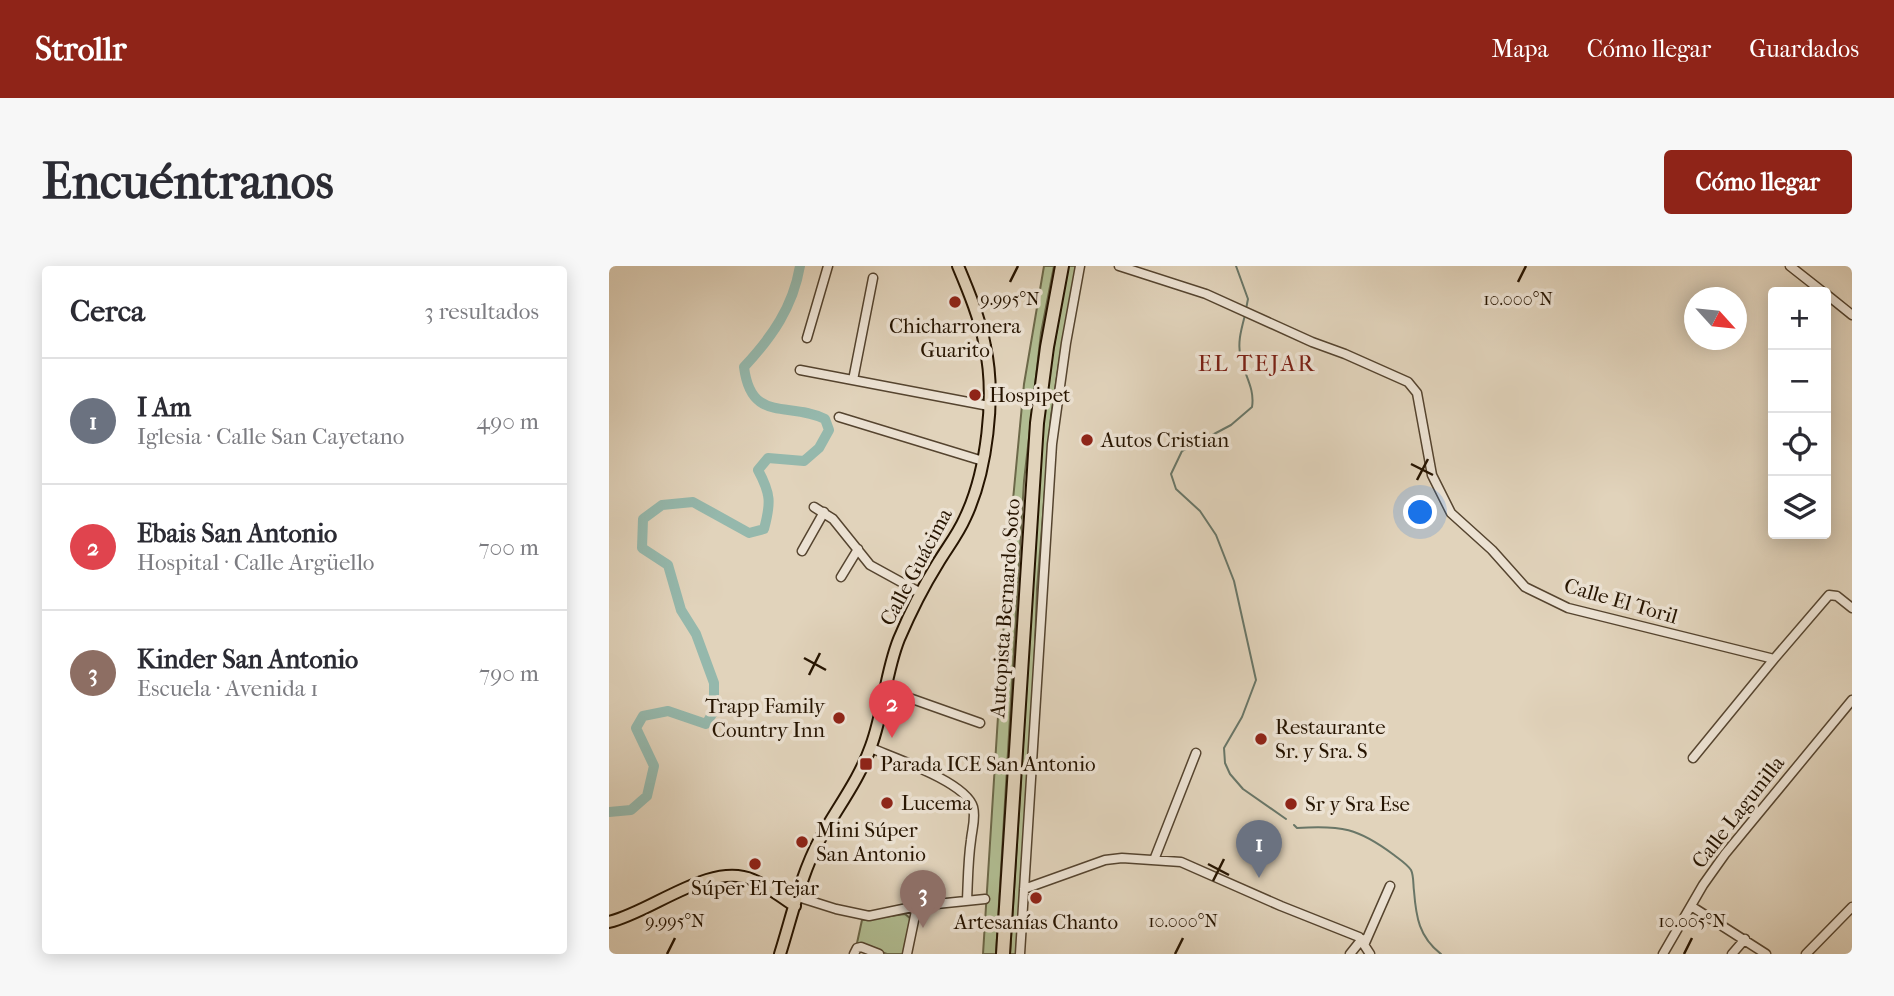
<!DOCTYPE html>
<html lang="es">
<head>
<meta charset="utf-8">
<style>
  body { margin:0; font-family:"IM FELL French Canon",serif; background:#f7f7f7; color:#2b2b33 }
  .controls { position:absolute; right:21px; top:21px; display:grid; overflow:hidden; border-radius:7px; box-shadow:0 4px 18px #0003 }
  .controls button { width:63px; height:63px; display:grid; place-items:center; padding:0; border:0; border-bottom:2px solid #e1e1e2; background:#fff; color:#2b2b33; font:35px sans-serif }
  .compass { position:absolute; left:1075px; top:21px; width:63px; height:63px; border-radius:50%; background:#fff; box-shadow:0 4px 18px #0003; rotate:117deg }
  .you { position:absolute; left:812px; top:247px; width:24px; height:24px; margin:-18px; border:5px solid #fff; border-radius:50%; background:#1a73e8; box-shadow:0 0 0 10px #1a73e833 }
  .badge { display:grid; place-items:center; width:46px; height:46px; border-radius:50%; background:#8f2418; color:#fff; font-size:23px; font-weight:700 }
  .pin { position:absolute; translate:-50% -58px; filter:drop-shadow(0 2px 4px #0008) }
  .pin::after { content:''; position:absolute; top:37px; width:24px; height:21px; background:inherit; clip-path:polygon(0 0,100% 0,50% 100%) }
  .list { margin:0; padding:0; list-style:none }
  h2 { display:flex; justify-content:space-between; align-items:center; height:91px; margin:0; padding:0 28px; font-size:30px }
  h2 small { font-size:23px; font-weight:400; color:#7c7c81 }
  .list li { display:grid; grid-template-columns:46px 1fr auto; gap:21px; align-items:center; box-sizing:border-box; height:126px; padding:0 28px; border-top:2px solid #e1e1e2 }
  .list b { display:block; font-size:26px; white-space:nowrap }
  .list p { margin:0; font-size:23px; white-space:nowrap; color:#7c7c81 }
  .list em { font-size:23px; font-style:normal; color:#7c7c81 }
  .icon { flex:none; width:38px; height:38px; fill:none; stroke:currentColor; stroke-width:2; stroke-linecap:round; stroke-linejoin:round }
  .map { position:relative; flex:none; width:1243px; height:688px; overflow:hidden; border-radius:7px }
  header { display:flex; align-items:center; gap:42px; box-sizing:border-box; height:98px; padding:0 35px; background:#8f2418; color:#fff }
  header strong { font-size:33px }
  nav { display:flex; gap:38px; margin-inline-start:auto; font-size:24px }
  .intro { display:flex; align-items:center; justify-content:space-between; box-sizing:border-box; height:168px; padding:0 42px }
  h1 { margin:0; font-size:49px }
  .button { padding:18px 32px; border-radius:7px; background:#8f2418; color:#fff; font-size:24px; font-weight:700 }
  main { display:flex; gap:42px; padding:0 42px }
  aside { flex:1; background:#fff; border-radius:7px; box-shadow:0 4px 18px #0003 }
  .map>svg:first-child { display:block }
  .green { fill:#b1bd92; stroke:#6c6849; stroke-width:2 }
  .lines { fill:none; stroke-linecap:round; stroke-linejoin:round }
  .stream { stroke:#697667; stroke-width:2 }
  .river { stroke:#95b8ac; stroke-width:10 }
  .minor-casing { stroke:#55442f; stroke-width:11 }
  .major-casing { stroke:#261400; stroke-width:14 }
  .highway-casing { stroke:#261400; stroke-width:16 }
  .minor { stroke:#ece2d3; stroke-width:8 }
  .major { stroke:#e1d3bb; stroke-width:10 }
  .highway { stroke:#e1d3bb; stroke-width:12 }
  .ticks { fill:none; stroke:#261400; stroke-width:2.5 }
  .poi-dot { fill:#8f2418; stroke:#ece2d3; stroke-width:2.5 }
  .labels { text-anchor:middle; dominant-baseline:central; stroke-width:7; stroke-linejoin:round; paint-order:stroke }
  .poi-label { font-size:21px; fill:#261400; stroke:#ece2d3; text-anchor:start }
  .street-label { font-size:21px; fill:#261400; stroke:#ece2d3 }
  .neighbourhood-label { font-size:23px; letter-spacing:2px; fill:#7a1f14; stroke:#ece2d3 }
  .ticks-label { font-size:18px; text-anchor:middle; fill:#261400; stroke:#ece2d3; stroke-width:7; stroke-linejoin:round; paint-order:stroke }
</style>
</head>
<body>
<header>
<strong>Strollr</strong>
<nav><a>Mapa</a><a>Cómo llegar</a><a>Guardados</a></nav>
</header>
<div class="intro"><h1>Encuéntranos</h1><a class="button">Cómo llegar</a></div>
<main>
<aside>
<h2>Cerca<small>3 resultados</small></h2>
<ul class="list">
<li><span class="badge" style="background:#6b7280">1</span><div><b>I Am</b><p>Iglesia · Calle San Cayetano</p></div><em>490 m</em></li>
<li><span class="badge" style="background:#e0444e">2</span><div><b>Ebais San Antonio</b><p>Hospital · Calle Argüello</p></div><em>700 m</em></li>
<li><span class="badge" style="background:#8d6e63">3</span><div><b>Kinder San Antonio</b><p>Escuela · Avenida 1</p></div><em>790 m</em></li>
</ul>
</aside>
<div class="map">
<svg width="1243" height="688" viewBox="0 0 1243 688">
  <rect width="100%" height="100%" fill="#e1d3bb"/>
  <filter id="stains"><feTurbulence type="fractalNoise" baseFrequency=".00286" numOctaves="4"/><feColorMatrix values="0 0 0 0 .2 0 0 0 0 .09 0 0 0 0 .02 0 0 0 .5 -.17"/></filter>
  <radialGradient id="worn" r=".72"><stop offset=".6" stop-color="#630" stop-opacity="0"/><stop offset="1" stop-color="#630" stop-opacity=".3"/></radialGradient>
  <!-- green -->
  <path class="green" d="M435,0H445L432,67L415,215L387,688H374L400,276L415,118Z
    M459,0H469L454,71L442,150L428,323L425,409L410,649L407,688H401L433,171L440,108Z
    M296,648L302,653L294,688H278L248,677L253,654Z"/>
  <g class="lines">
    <!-- stream -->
    <path class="stream" d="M627,0L639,33L637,43
      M636,49C632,64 628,78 632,93C636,110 646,123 643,141L622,159L573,185L562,208L567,223L591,245L607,269L625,315L647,414L633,451L615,482L616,497L621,508L634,523L677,553
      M685,559L688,562C732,559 749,562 785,589C790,593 798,598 802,604C805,610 804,619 805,625C807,651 810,671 832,688"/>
    <!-- river -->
    <path class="river" d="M0,546L22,544L38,530L45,500L27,462L34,450L59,445L97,458L105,445V417L87,368L72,344L59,299L33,282L34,253L53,239L84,236L140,267L155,263C162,237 162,228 149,204L159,192L195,195L210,182L220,164L216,153C180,135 142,158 135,101C163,71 184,41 191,0"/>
    <!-- minor casing -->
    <g class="minor-casing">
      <path id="minor" d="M510,0L597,28L703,76L736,88L799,116L808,127L823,209L842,247L883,284L916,321L959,342L1165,393L1220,329L1228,330L1243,342
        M1181,0L1214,26
        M1217,28L1243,49
        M198,72L219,0
        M191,104L380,140
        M244,114L264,12
        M230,151L374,195
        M205,241L224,253L261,299L312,327
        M193,285L215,246
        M232,311L249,283
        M275,423L371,457
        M262,482C285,492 357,516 364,541C367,552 363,563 362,574C359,594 359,614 358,634
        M1084,492L1165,393
        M545,594L587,487
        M415,623L496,594L513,592L572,596L672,640L750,671L761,688
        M189,631L227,643L260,650L308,640L376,633
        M1082,640L1157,688
        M756,677L781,620
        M245,688L248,682L252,681L270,688
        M298,688L308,640
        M411,688L443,178L457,77L471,0
        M741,688L753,673
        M1054,688L1094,619L1116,588L1243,434
        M1123,688L1136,673
        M1197,688L1243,641"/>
    </g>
    <!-- major casing -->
    <g class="major-casing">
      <path id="major" d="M0,656C43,646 101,595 144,614C159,620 173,632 186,640
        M171,688C183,650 192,608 211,573C228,542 250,514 262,480C275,445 276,408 290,373C301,347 314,321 329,297C338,282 349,268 356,252C378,206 387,130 376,80C371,53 360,26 349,0"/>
    </g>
    <!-- highway casing -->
    <g class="highway-casing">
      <path id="highway" d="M394,688L428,157L438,81L453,0"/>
    </g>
    <!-- minor -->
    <use href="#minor" class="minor"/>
    <!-- major -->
    <use href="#major" class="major"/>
    <!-- highway -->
    <use href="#highway" class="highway"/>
  </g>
  <!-- ticks -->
  <path class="ticks" d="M401,16L409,0M909,16L917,0M802,198L824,209M808,214L819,193M195,392L217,404M200,409L211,387M599,598L620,609M604,615L615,593M58,688L66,672M566,688L574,672M1075,688L1083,672"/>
  <!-- markers -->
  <g class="poi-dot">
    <circle cx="346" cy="36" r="7"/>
    <circle cx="366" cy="129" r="7"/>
    <circle cx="478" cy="174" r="7"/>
    <circle cx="230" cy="452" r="7"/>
    <circle cx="652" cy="473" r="7"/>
    <rect x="250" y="491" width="14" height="14" rx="3.5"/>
    <circle cx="278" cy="537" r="7"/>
    <circle cx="682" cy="538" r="7"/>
    <circle cx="193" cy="576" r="7"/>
    <circle cx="146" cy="598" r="7"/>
    <circle cx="427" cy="632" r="7"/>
  </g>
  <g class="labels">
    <!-- poi labels -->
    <g class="poi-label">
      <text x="346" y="60" text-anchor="middle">Chicharronera<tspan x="346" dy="24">Guarito</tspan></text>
      <text x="380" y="129">Hospipet</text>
      <text x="492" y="174">Autos Cristian</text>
      <text x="216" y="440" text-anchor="end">Trapp Family<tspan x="216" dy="24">Country Inn</tspan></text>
      <text x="666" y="461">Restaurante<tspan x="666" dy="24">Sr. y Sra. S</tspan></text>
      <text x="271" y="498">Parada ICE San Antonio</text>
      <text x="292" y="537">Lucema</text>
      <text x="696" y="538">Sr y Sra Ese</text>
      <text x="207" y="564">Mini Súper<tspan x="207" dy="24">San Antonio</tspan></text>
      <text x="146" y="622" text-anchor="middle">Súper El Tejar</text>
      <text x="427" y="656" text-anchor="middle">Artesanías Chanto</text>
    </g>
    <!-- street labels -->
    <g class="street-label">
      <text transform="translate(307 301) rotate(-62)">Calle Guácima</text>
      <text transform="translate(1012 335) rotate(16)">Calle El Toril</text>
      <text transform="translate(396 342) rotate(-86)">Autopista Bernardo Soto</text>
      <text transform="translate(1129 546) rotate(-52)">Calle Lagunilla</text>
    </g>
    <!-- neighbourhood labels -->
    <g class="neighbourhood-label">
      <text x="648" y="97">EL TEJAR</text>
    </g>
  </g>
  <g class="ticks-label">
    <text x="401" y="39">9.995°N</text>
    <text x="909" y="39">10.000°N</text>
    <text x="66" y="661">9.995°N</text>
    <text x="574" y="661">10.000°N</text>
    <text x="1083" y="661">10.005°N</text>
  </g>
  <rect width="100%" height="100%" filter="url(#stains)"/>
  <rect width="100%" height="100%" fill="url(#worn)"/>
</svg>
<div class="controls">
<button>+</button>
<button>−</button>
<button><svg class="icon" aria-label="locate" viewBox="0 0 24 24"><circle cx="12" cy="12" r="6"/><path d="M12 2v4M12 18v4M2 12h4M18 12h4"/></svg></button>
<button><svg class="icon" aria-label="layers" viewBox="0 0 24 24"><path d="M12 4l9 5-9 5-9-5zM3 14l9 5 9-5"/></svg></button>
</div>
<svg class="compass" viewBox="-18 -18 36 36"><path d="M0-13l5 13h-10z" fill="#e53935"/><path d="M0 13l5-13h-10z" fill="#7c7c81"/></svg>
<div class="you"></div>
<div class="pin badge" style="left:650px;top:612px;background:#6b7280">1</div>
<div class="pin badge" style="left:283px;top:472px;background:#e0444e">2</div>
<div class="pin badge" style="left:314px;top:662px;background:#8d6e63">3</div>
</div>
</main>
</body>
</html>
